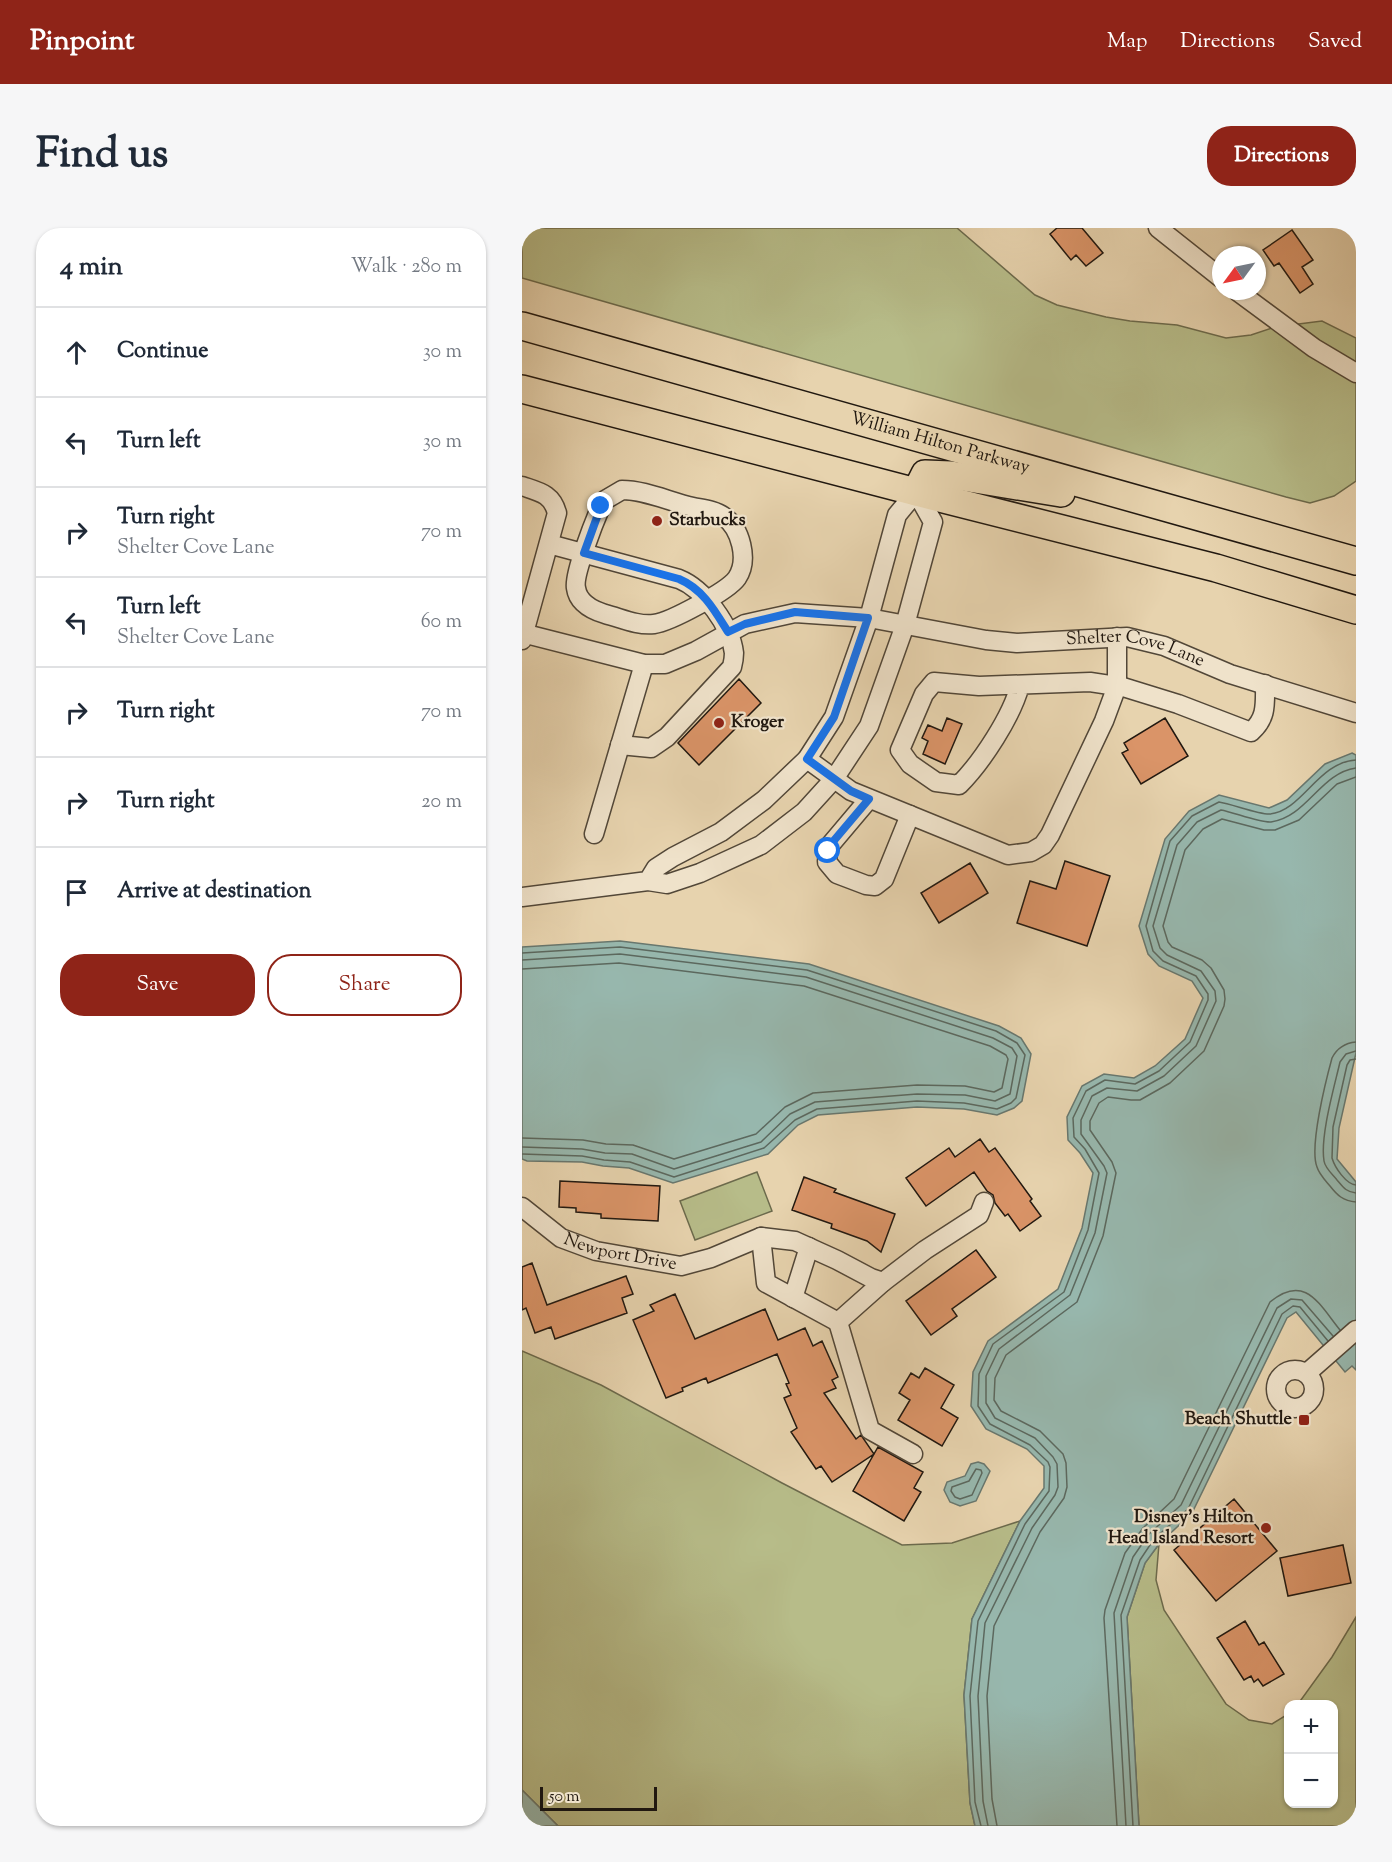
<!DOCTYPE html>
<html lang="en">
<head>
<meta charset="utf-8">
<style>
  body { margin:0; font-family:"Sorts Mill Goudy",serif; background:#f6f6f7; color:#1f2937 }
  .controls { position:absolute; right:18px; bottom:18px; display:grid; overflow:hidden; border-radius:12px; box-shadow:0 2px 4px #0004 }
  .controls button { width:54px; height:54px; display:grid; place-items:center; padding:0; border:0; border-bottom:2px solid #e0e1e3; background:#fff; color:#1f2937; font:30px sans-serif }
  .compass { position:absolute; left:690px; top:18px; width:54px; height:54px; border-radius:50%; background:#fff; box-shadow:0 2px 4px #0004; rotate:237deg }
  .scale { position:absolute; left:18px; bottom:15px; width:117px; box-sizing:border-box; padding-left:6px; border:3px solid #211810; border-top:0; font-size:16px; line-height:21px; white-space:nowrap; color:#211810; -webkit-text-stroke:4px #efe2ca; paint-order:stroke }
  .stop { position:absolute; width:18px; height:18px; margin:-14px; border:4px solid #1a73e8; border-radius:50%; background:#fff }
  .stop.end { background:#1a73e8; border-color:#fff; box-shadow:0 2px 6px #0008 }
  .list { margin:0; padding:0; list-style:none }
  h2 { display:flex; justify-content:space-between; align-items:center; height:78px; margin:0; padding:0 24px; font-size:26px }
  h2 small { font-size:20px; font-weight:400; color:#747a83 }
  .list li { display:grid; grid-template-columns:39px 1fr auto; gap:18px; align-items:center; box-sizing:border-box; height:90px; padding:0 24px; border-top:2px solid #e0e1e3 }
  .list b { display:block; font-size:22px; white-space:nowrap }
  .list p { margin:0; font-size:20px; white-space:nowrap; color:#747a83 }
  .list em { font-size:20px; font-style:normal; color:#747a83 }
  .actions { display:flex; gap:12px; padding:18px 24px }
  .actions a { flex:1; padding:14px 0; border:2px solid #8f2418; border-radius:24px; text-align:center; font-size:21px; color:#8f2418 }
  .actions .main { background:#8f2418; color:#fff }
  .icon { flex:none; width:33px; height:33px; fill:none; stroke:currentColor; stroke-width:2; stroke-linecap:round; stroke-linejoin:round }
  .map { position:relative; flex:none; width:834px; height:1598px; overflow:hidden; border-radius:24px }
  header { display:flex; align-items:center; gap:36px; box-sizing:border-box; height:84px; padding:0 30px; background:#8f2418; color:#fff }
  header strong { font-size:28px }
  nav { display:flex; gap:33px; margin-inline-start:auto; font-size:21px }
  .intro { display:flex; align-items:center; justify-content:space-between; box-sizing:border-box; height:144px; padding:0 36px }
  h1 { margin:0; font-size:42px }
  .button { padding:15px 27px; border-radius:24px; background:#8f2418; color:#fff; font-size:21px; font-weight:700 }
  main { display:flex; gap:36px; padding:0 36px }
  aside { flex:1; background:#fff; border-radius:24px; box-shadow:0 2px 4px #0004 }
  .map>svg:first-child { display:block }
  .green { fill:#b7bc89; stroke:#6c6a4c; stroke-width:1.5 }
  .water { fill:#97b7ad; stroke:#68776e; stroke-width:1.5 }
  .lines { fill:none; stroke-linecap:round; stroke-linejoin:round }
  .shore { stroke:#5c685e; stroke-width:1.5 }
  .building { fill:#da9468; stroke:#211810; stroke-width:1.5 }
  .minor-casing { stroke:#524738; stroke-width:21 }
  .highway-casing { stroke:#211810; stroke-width:30 }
  .minor { stroke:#efe2ca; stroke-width:18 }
  .highway { stroke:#e7d3ae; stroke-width:27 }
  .route { stroke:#1a73e8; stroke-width:8 }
  .poi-dot { fill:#8f2418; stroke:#efe2ca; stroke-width:2 }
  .labels { text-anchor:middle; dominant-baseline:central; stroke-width:4.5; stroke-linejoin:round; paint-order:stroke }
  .street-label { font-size:18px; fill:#211810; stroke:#efe2ca }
  .poi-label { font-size:18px; font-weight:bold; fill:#211810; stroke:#efe2ca; text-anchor:start }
</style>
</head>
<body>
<header>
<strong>Pinpoint</strong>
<nav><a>Map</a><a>Directions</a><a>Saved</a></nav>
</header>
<div class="intro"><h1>Find us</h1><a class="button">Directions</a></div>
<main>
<aside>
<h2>4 min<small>Walk · 280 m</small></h2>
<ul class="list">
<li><svg class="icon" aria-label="ahead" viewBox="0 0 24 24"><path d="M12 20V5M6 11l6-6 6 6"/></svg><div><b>Continue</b></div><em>30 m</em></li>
<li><svg class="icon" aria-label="left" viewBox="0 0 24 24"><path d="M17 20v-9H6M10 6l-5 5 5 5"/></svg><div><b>Turn left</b></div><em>30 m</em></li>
<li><svg class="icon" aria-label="right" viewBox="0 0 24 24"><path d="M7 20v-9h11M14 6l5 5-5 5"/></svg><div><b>Turn right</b><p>Shelter Cove Lane</p></div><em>70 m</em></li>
<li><svg class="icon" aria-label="left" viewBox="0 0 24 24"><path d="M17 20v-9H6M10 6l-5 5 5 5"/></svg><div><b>Turn left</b><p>Shelter Cove Lane</p></div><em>60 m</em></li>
<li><svg class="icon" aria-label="right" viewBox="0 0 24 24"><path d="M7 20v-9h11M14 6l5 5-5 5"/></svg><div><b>Turn right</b></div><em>70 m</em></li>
<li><svg class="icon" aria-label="right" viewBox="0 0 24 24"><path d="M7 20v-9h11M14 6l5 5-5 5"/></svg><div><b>Turn right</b></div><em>20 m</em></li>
<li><svg class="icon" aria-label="arrive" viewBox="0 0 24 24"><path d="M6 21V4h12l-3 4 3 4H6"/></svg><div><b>Arrive at destination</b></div></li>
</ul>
<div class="actions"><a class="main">Save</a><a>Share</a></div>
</aside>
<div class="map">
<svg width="834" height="1598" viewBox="0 0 834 1598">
  <rect width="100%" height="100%" fill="#e7d3ae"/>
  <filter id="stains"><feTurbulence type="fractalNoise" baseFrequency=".00333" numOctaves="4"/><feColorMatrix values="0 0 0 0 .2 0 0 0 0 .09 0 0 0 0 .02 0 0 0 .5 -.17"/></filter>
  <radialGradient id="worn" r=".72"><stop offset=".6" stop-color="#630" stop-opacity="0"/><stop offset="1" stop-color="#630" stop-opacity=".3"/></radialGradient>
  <!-- green -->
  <path class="green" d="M0,0H435L513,67L535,77L584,89L608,93L655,97L704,110L729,107L753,99L800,93L834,110V253L812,268L788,275L764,269L0,50Z
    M235,944L250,983L173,1012L158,973Z
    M0,1123L79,1157L260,1255L380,1317L430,1315L498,1293L450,1391L442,1467L448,1575L453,1598H36L0,1562Z
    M637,1316L634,1352L642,1382L704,1476L727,1492L750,1496L766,1486V1576H812V1476H776L810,1429L834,1389V1598H617L605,1389L623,1335Z"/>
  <!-- water -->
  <path class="water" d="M830,525L834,527V825L817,900L815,931L834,954V1142L830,1138L823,1144L774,1084L765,1090L670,1285L637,1316L623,1335L605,1389L617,1598H453L448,1575L442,1467L450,1391L498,1293L522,1260V1238L505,1221L464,1201L449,1178L451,1144L466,1113L536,1061L560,1000L571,945L558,925L546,912L545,889L560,858L582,846L612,850L633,838L663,811L681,770L670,753L637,738L626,726L617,698L643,611L667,583L697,567L747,580L765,572L803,536Z
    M98,713L287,736L477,798L499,810L509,826L500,873L492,880L475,887L442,881L395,879L296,887L276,897L246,926L151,955L107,940L81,938L60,934L5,933L0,931V719Z
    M456,1234L462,1236L468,1243L454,1273L438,1278L428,1274L422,1262L425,1254L443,1248L449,1236Z
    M0,1562L36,1598H0Z"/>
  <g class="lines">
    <!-- shore -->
    <path class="shore" d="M0,725L98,719L285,742L474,803L495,815L503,827L494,870L489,875L475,881L442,875L395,873L295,881L273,892L242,920L152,949L108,934L82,932L60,928L0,926
      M0,732L98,726L284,749L471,810L490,820L495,828L488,866L473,873L443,867L395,866L293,874L268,886L239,914L152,941L110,926L83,925L60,921L0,919
      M0,741L97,735L282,758L468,818L484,827L486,831L480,860L472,864L443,858L395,857L291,865L263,879L234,906L152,931L111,917L84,916L61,912L0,910
      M834,814C823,815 815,820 810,830C804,852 787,919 795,939C797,946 803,952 808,958C815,967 821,973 834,974
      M834,823L824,826L818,834C812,860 798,908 802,933C803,940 811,947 815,952C821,959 824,964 834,965
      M834,831L828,832L825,837L811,899L810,930C813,940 824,956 834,957
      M454,1241L459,1242L460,1245L450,1267L438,1271L433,1269L429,1263L430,1259L447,1253Z
      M459,1598L453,1574L448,1468L456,1393L503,1296L527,1263L528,1239L526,1234L508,1217L468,1196L456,1178L457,1146L471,1116L542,1064L566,1002L577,945L563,921L552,909L551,890L564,863L583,852L613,856L637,843L668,814L686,772V766L674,748L641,733L631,723L624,698L648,613L670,588L697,574C710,576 738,587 748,586C780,583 796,534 834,532
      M466,1598L461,1573L456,1468L463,1395L510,1300L533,1267L536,1259L535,1236L531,1229L513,1210L473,1190L464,1175V1148L477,1121L548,1067L573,1005L585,945L582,938L559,906V892L570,868L585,860L615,863L642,848L674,818L694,773L693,763L679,743L645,727L638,720L631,698L655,617L675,594L699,582C711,584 738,595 749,594C785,589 798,545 834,540
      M475,1598L470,1571L465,1468L472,1398L518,1304L542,1270L545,1259L544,1235L541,1226L518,1203L479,1183L472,1172L473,1150L484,1127L555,1074L581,1008L594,945L590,934L568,902V893L577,875L586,869L609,872H618L648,855L682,823L702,778L703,771L702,762L689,740L680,732L650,719L646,714L641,698L663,622L681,601L700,591L742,602H753L777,592L815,556L834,549
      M595,1598L582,1390L583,1382L603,1325L621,1300L652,1271L748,1074C783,1045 797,1076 818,1102
      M604,1598L592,1385L611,1329L627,1306L659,1277L755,1080L769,1071L780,1072L811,1108
      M611,1598L599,1387L618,1332L632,1311L666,1281L760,1086L771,1078L778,1079L806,1113"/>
  </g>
  <!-- building -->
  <path class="building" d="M535,0H560L581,25L564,38L554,27L549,32L528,6Z
    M770,2L791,32L780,39L791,56L778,65L757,35L752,38L741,22Z
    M217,451L239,475L177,537L156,515Z
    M425,490L440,496L423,536L401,526L406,513L400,510L406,497L420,503Z
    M643,490L666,528L619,556L600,525L606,522L602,515Z
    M543,633L588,648L565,718L495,695L508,653L534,661Z
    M448,635L466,665L417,695L399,665Z
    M458,911L467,924L473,920L510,971L508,973L519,988L498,1003L486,986L483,988L473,975L471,967L465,963L452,944L404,978L384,950L427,920L433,929Z
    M282,949L314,961L312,964L373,986L359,1024L345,1013L309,1000L310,996L270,982Z
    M38,953L138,958L136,993L79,990V986L54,984V980L37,979Z
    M454,1022L474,1049L430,1081L435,1088L409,1107L384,1073Z
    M10,1035L25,1077L104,1048L111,1066L100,1070L105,1085L33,1111L29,1099L13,1105L4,1080L0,1082V1039Z
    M153,1066L173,1111L243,1081L256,1112L283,1100L291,1118L300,1113L316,1149L310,1152L314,1160L302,1165L334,1211L339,1207L352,1226L310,1254L299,1238L294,1241L269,1204L275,1200L262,1170L269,1167L264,1156L267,1155L255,1126L186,1155L184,1150L160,1160L161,1163L144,1170L111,1092L132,1083L128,1077Z
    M403,1140L432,1157L419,1180L436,1190L420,1218L376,1192L388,1172L377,1165L389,1145L397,1150Z
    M356,1219L401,1244L392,1260L399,1264L382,1293L331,1263Z
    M712,1271L755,1323L694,1373L652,1322Z
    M821,1317L829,1355L766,1368L758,1330Z
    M723,1393L737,1417L742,1414L762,1446L741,1458L736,1451L732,1454L729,1448L722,1452L695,1410Z"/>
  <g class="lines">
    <!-- minor casing -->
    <g class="minor-casing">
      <g id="minor">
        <path d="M636,0L699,50"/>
        <path d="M715,63L792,120L834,145"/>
        <path d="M0,258C18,264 30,266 35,285L0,412"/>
        <path d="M100,262C123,262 148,274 171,279C181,281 193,282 201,288C219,300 227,332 215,350C206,363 148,394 132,396C115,398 99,390 83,386C70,382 56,375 54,360C51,347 73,292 79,278L83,272Z"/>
        <path d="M27,316L157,351C182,361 209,398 212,425C212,429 211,435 210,439L145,509L129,520L98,517"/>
        <path id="s1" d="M0,405L122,436H143L174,423L223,396L273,385L347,390L464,412L495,415L605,409L642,418L708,446L834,485"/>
        <path d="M498,457C490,488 460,534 437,557L414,554L388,536L378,522L402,466L412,454L457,458L568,454L601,459L656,476L729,504C745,490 743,476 743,456"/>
        <path d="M285,531L329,563L486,627L509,624L521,617L528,607L582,493L595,458V409"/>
        <path d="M347,571L309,616L306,623L305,634L315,646L344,657L353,658L362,651L388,587"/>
        <path d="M72,606L122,436"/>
        <path d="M0,669L126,653L145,656L178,645L239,617L282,584L312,551L347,498L383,397L411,294L394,264L375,287L347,390L312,489L285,531L242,572L199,604L151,629L134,640L126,653"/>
        <path id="s2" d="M0,979L39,1010L74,1023L159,1038L189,1030L239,1009L273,1013L315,1032L349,1050L361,1054L403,1022L457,987L462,974"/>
        <path d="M239,1009L244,1055L316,1094"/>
        <path d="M361,1054L316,1094L348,1202L391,1226"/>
        <path d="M271,1070L287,1019"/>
        <circle cx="773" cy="1161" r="19"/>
        <path d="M785,1145L834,1102"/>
      </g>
    </g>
    <!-- highway casing -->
    <g class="highway-casing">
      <g id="highway">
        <path id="s3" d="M0,98L834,333"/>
        <path d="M0,161L394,264L694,340L834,382"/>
        <path d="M394,264L403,246L429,247L539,265"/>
      </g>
    </g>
    <!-- minor -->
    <use href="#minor" class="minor"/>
    <!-- highway -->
    <use href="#highway" class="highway"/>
  </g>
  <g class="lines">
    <!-- route -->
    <path class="route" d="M79,278L62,325L157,351C181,361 193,383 206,404L223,396L273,384L346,390L312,489L285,531L329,563L347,571L309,616L306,623"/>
  </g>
  <!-- markers -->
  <g class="poi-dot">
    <circle cx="135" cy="293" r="6"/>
    <circle cx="197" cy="495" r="6"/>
    <rect x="776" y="1186" width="12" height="12" rx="3"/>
    <circle cx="744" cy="1300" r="6"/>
  </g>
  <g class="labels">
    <!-- street labels -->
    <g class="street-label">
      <text stroke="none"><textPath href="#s3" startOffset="434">William Hilton Parkway</textPath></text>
      <text stroke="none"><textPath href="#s1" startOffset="632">Shelter Cove Lane</textPath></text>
      <text stroke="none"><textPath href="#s2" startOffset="111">Newport Drive</textPath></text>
    </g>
    <!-- poi labels -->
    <g class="poi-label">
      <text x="147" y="293">Starbucks</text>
      <text x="209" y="495">Kroger</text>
      <text x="770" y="1192" text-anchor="end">Beach Shuttle</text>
      <text x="732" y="1290" text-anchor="end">Disney's Hilton<tspan x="732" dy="21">Head Island Resort</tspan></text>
    </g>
  </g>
  <rect width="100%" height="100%" filter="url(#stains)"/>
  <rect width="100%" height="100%" fill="url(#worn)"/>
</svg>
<div class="controls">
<button>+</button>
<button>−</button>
</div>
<svg class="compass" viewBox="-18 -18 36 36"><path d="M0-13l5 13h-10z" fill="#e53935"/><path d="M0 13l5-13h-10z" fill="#747a83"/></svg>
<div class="scale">50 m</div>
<div class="stop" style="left:306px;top:623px"></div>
<div class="stop end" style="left:79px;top:278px"></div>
</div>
</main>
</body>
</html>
